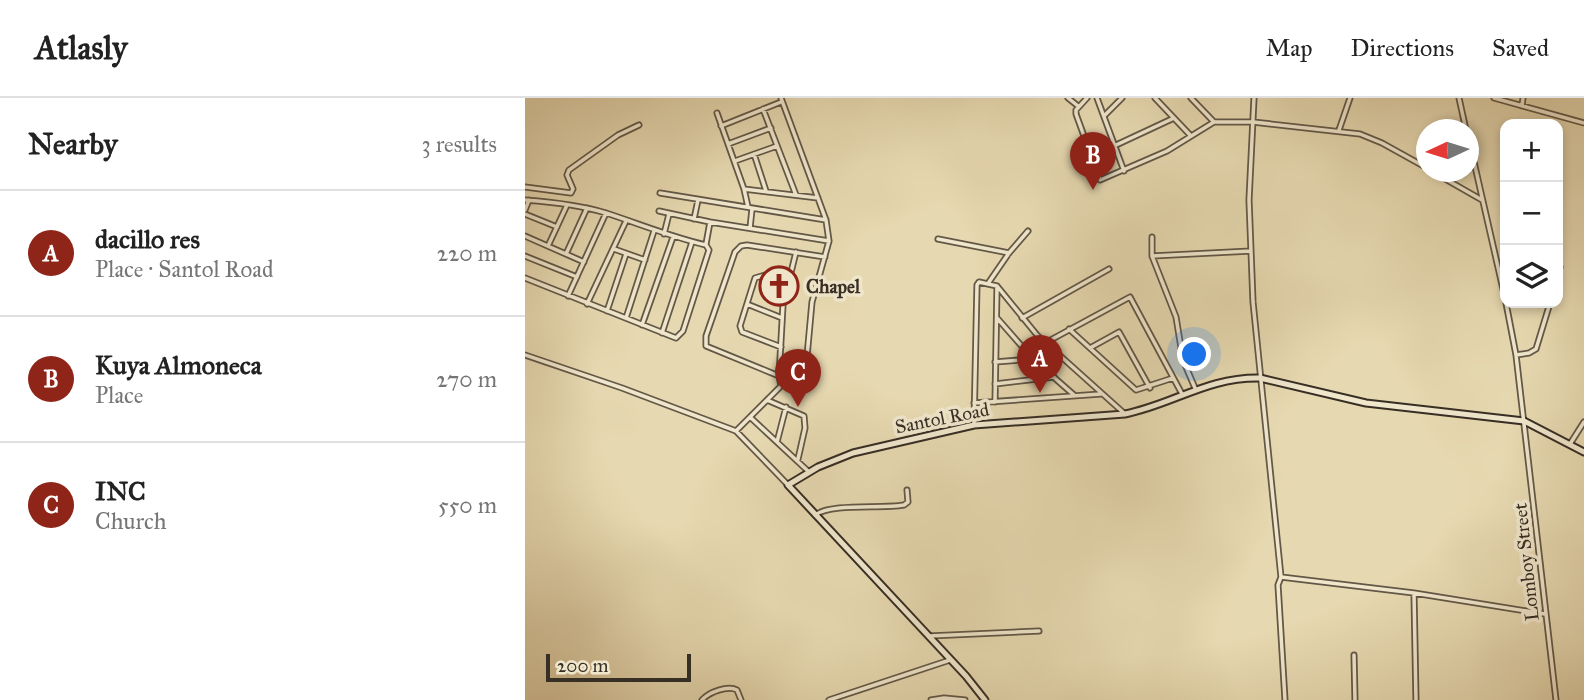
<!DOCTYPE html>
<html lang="en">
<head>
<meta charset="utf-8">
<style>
  body { margin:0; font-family:"IM FELL Great Primer",serif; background:#f6f6f6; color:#222 }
  .controls { position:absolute; right:21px; top:21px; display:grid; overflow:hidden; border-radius:14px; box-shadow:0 4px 10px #0003 }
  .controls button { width:63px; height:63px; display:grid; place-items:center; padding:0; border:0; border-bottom:2px solid #e0e0e0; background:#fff; color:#222; font:35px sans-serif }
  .compass { position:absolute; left:891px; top:21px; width:63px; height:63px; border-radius:50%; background:#fff; box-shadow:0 4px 10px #0003; rotate:266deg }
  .scale { position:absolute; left:21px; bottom:18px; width:145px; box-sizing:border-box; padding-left:7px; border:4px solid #372e24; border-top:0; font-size:19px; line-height:24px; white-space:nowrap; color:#372e24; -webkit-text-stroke:5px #efe6cc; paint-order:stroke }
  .you { position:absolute; left:670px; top:257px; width:24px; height:24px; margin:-18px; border:5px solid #fff; border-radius:50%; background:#1a73e8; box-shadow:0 0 0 10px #1a73e833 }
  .badge { display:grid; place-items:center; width:46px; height:46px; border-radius:50%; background:#8f2418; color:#fff; font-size:23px; font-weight:700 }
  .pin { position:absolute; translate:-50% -58px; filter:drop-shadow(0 2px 4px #0008) }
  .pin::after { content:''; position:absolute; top:37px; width:24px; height:21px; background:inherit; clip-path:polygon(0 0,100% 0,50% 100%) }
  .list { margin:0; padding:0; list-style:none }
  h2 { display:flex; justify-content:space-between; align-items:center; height:91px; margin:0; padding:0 28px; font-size:30px }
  h2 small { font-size:23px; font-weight:400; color:#767676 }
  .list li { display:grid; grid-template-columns:46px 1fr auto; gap:21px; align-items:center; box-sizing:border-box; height:126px; padding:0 28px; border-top:2px solid #e0e0e0 }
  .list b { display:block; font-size:26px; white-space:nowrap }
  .list p { margin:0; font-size:23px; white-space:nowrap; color:#767676 }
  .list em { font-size:23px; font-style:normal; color:#767676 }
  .icon { flex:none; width:38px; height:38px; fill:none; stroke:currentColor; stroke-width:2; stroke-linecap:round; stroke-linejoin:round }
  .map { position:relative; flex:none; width:1059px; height:602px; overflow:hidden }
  header { display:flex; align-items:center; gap:42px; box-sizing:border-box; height:98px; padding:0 35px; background:#fff; border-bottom:2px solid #e0e0e0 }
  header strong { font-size:33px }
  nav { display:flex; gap:38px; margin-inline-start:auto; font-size:24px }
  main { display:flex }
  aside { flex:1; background:#fff }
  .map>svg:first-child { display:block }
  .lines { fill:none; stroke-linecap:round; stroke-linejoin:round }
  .street-casing { stroke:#635847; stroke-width:7 }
  .secondary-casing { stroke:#372e24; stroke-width:9 }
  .street { stroke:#efe6cc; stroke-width:3.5 }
  .secondary { stroke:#efe6cc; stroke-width:5 }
  .labels { text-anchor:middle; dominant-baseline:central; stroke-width:7; stroke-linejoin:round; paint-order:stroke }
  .poi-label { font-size:19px; font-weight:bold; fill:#372e24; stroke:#efe6cc; text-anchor:start }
  .street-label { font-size:19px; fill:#372e24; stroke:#efe6cc }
</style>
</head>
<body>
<header>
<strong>Atlasly</strong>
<nav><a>Map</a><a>Directions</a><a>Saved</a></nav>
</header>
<main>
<aside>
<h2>Nearby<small>3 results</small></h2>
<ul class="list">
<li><span class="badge">A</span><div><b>dacillo res</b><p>Place · Santol Road</p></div><em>220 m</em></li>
<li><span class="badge">B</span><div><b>Kuya Almoneca</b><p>Place</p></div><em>270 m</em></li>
<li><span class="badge">C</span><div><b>INC</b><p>Church</p></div><em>550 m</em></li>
</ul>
</aside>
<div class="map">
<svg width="1059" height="602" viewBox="0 0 1059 602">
  <rect width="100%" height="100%" fill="#e6d8b0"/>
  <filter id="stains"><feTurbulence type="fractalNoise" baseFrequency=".00286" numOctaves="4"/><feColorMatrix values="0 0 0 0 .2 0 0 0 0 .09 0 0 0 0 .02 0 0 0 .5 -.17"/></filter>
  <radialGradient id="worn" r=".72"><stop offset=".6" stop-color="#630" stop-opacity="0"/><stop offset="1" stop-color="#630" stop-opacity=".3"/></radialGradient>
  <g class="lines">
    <!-- street casing -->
    <g class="street-casing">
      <path id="street" d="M543,0L553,8
        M562,0L551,12V16L575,82L642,53L689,24
        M572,0L599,73
        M630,0L666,38
        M666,0L689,24H728L835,36L857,45L902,70
        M729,0L724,102L728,204L756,479
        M934,0L941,32
        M969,0L1059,25
        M997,8L998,0
        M238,11L271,97
        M192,15L219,91L223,109
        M579,18L597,0
        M196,28L256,4
        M814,32L825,0
        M944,42L980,200
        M203,46L246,30
        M589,48L649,20
        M229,56L241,93
        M210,63L252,48
        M908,74L957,102
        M0,89L46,95L48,91L42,77L44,72L93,37L114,27
        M219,91L293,100
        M135,95L301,122
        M0,102C27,104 55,107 81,115C115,126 146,139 181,147L184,152L158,233L151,240L0,180
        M0,112L4,102
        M134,113L185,124L304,143
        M0,116L32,129
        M169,121L173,102
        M225,130L227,111
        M139,136L144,116
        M0,138L59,164
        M627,139V158L651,219L658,262L670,290
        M413,141L484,155
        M181,146L185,124
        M23,148L42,107
        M89,151L120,162
        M41,156L62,110
        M0,158L52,179
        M627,158L726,153
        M1033,178L1035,169
        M464,184L484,155L503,133
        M43,198L81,115
        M981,205L991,257L1031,602
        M62,206L101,123
        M222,206L257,220
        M82,213L101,156
        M101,220L129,133
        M472,220L508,261L549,297
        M497,220L584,171
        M117,227L148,139
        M544,231L611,292L648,280
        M137,235L167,144
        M520,245L605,199L657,296
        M256,249L217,234L215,228L230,180L240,177L263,181
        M565,250L594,234L625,290
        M0,257L97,290L211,333L263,387
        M991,257L1004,255L1011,251L1025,205
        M470,264L507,261
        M254,278L181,248V238L210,154L216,148L222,147L300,159
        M470,286L529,279
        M256,288L254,278L258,207L271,154
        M242,302L279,318L280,330L273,361
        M470,304L472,188
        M449,305L576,296
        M225,319L284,374
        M449,327L452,187L454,184L472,188L512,237L600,316
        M211,333L256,288L273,285L280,280L287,204L304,143L301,122L256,0
        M252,344L261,309
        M1045,346L1059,324
        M290,417C307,405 355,411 379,407L383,404L382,392
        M889,496L891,602
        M404,538L514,533
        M829,557L830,602
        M177,602C184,594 203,587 212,592L216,602
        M304,602L425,562
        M406,602L419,600L440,602
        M760,602L753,487L756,479L889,495L1020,516"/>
    </g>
    <!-- secondary casing -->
    <g class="secondary-casing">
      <path id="secondary" d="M460,602L441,578L263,387L293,369L328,355L449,327L600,316C649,306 682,279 735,280L841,305L999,323L1059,354"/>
    </g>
    <!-- street -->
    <use href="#street" class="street"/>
    <!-- secondary -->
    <use href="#secondary" class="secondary"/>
  </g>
  <!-- icons -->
  <defs>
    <g id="church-ring" transform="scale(2.0125)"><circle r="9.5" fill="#efe6cc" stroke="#8f2418" stroke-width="1.5"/><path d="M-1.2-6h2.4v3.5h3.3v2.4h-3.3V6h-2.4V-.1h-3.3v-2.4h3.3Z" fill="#8f2418"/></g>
  </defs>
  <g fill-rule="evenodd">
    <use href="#church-ring" x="254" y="188"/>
  </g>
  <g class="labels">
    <!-- poi labels -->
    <g class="poi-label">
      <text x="281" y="188">Chapel</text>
    </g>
    <!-- street labels -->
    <g class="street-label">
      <text transform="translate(417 320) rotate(-11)">Santol Road</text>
      <text transform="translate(1001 464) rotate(-96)">Lomboy Street</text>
    </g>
  </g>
  <rect width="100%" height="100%" filter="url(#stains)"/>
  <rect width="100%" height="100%" fill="url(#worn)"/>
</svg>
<div class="controls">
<button>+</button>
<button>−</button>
<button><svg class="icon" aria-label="layers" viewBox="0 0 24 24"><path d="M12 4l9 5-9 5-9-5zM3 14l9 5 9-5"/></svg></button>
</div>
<svg class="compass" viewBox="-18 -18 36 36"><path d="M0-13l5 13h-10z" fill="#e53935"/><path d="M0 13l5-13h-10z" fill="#767676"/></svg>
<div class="scale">200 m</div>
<div class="you"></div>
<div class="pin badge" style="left:515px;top:295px">A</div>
<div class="pin badge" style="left:568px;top:92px">B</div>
<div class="pin badge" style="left:273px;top:309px">C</div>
</div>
</main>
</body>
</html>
